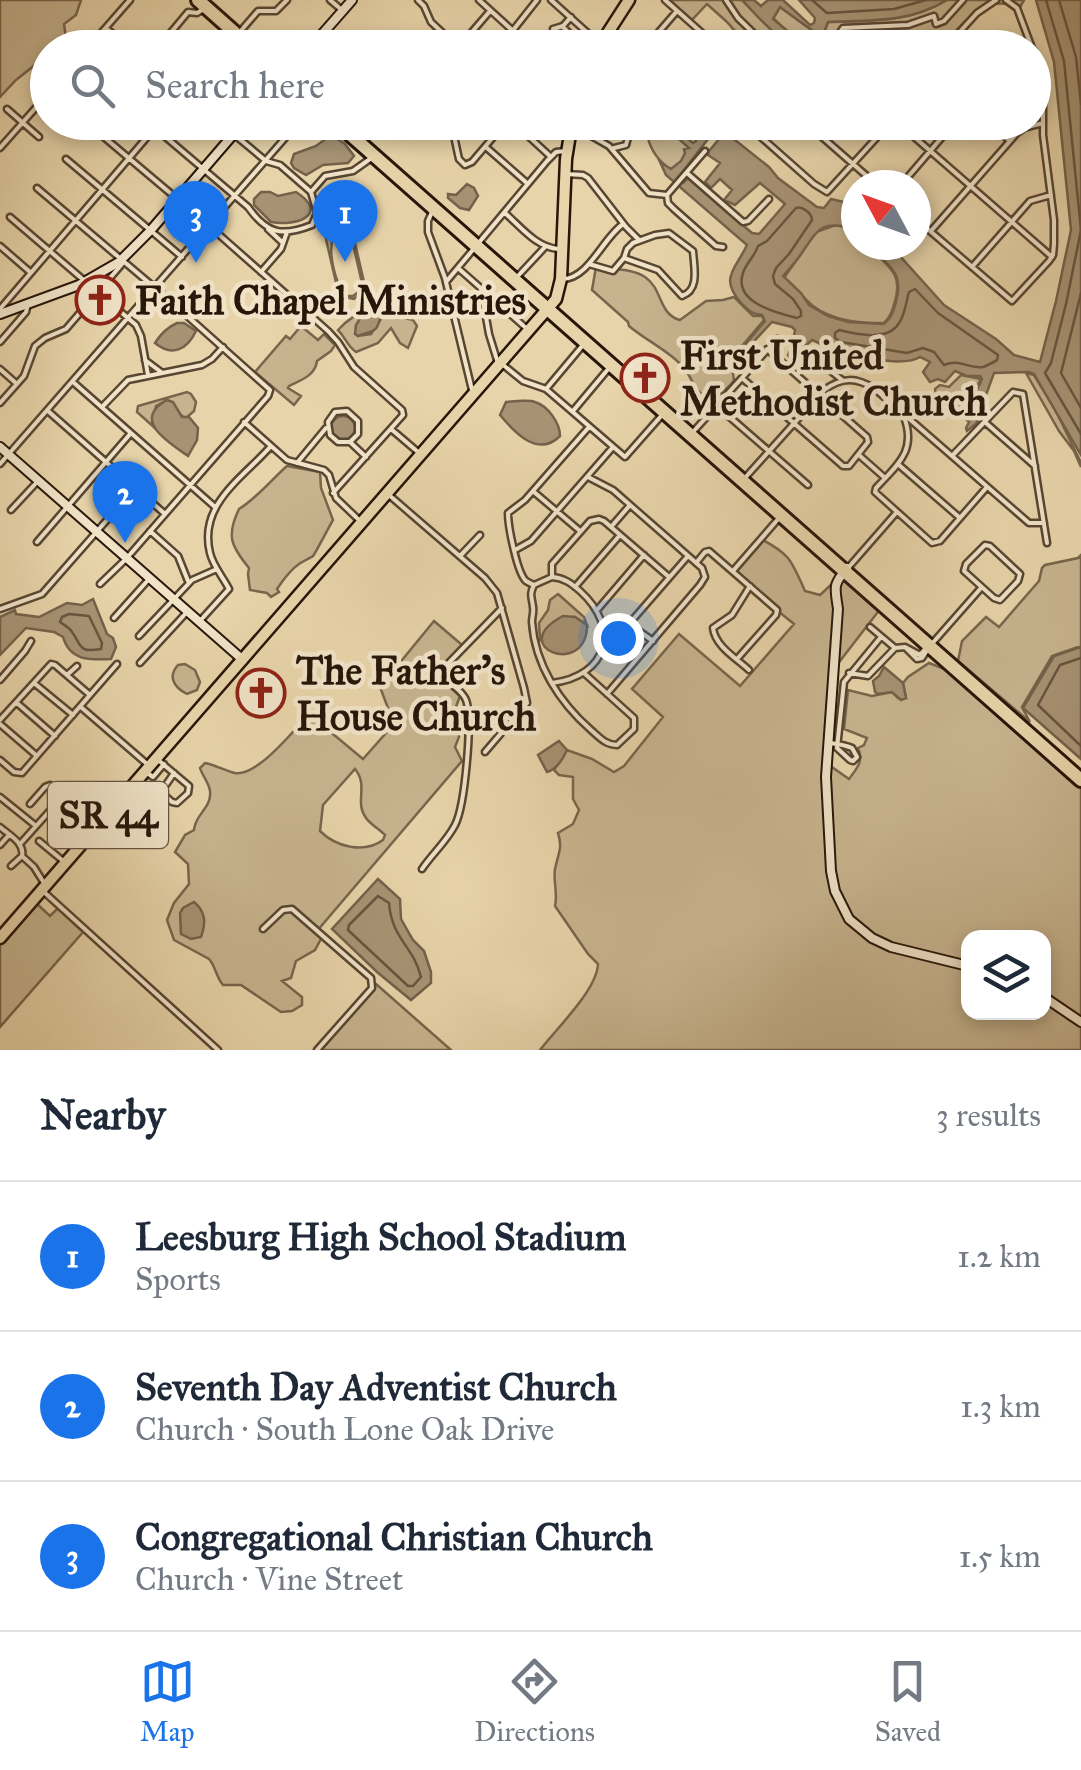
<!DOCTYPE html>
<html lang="en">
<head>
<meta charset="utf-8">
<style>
  body { margin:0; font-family:"IM FELL Great Primer",serif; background:#f6f6f7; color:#1f2937 }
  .controls { position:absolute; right:30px; bottom:30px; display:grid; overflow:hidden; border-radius:20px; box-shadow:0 5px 15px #0003 }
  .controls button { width:90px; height:90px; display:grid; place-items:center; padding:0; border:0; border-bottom:2px solid #e0e1e3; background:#fff; color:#1f2937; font:50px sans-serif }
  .compass { position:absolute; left:841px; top:170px; width:90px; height:90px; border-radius:50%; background:#fff; box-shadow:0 5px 15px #0003; rotate:311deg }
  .you { position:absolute; left:618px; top:638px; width:35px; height:35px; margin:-25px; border:8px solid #fff; border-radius:50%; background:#1a73e8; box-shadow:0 0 0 15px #1a73e833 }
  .badge { display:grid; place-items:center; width:65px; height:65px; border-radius:50%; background:#1a73e8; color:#fff; font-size:32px; font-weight:700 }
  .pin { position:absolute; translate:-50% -82px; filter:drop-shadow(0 2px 5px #0008) }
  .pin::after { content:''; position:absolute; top:52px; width:35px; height:30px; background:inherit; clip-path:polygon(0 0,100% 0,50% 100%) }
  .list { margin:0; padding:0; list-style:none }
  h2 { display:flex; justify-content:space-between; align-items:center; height:130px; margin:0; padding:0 40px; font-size:42px }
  h2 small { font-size:32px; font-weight:400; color:#747a83 }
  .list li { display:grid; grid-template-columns:65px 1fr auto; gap:30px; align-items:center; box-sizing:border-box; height:150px; padding:0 40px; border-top:2px solid #e0e1e3 }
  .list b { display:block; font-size:38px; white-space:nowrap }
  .list p { margin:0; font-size:32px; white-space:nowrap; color:#747a83 }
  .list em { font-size:32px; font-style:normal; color:#747a83 }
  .icon { flex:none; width:55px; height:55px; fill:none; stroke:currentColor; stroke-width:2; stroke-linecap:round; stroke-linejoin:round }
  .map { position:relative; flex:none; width:1081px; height:1050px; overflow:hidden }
  .search { position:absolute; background:#fff; box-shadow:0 5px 15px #0003; left:30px; right:30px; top:30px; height:110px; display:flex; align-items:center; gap:25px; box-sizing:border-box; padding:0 35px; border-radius:55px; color:#747a83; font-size:38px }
  .sheet { height:580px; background:#fff }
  nav { display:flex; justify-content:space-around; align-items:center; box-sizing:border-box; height:140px; border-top:2px solid #e0e1e3; background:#fff; font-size:28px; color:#747a83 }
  nav a { display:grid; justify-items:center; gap:5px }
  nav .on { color:#1a73e8 }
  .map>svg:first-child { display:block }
  .green { fill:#c7b48f; stroke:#78654c; stroke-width:2.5; fill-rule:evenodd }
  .water { fill:#a79374; stroke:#74614a; stroke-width:2.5 }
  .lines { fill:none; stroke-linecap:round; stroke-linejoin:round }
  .shore { stroke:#68543f; stroke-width:2.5 }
  .street-casing { stroke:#584632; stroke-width:9 }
  .secondary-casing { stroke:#28160a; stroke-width:12 }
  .primary-casing { stroke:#28160a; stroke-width:15 }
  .highway-casing { stroke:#28160a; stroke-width:18 }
  .street { stroke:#f0e3c8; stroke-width:4 }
  .secondary { stroke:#f0e3c8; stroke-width:8 }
  .primary { stroke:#e8d4aa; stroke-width:10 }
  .highway { stroke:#e8d4aa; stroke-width:12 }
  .labels { text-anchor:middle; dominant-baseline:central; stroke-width:9; stroke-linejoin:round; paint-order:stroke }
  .shield { fill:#f0e3c8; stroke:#645443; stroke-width:2.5 }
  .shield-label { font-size:38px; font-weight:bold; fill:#28160a }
  .poi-label { font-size:40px; font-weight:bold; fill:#28160a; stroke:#f0e3c8; text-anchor:start }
</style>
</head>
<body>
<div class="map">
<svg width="1081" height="1050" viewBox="0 0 1081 1050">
  <rect width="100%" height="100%" fill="#e8d4aa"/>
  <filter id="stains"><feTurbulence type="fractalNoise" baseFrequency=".002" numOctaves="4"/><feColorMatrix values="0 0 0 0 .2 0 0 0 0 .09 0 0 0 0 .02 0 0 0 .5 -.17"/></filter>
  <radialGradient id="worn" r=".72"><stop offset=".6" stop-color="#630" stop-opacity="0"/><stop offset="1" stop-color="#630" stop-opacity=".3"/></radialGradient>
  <!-- green -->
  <path class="green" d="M0,0H81L76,15L64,24L66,38L71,47L48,48L47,76L35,65L16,80L0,97Z
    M666,0H742L780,36L796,47H749L727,22L707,4L690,22Z
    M946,0H1024L1020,7L1015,3C1006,5 1000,2 991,5C970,13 955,32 941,47H835L833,40L825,30L828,22C869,21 911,23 946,0Z
    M780,7C796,19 814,31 829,43L828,47H807L801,45L773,18Z
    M644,123H661L689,147L682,161L671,170C660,162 651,151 648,138C647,132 646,127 644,123Z
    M836,225L856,230V245H867C885,265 904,271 895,301C892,311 891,316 884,323C859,323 833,321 813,306C803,298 796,287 784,278L816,232Z
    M342,231L350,234L354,239L364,282L362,292L354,299L344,297L338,291L325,235H327L329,238L334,233ZM342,233L352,240L362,283L360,291L353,296H346C335,284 328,253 333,237Z
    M596,267C611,270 632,268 645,277C663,289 658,314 680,320L706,301L723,300L734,297L753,316H762L764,320L731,359L735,367L733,373L734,381C727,388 718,400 707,397C695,393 693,381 687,372C675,354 645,340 629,326L628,322L592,290Z
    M419,293H425L401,317L413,320L417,326L408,348L400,343L391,328L378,343L356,352C347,346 346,338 338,330C360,306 389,300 419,293ZM376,310L382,312L381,319L371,334L358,336L356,333L361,317Z
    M301,326L318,340L324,334L335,345L331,351L317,361C315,376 301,380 289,386L288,388L301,396L294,405L255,372L286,336L290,339Z
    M1026,373L1034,375L1055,409L1081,463V467L1074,451L1059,431Z
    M961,375L981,379C976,390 956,408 946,412L937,400L935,389L940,385L949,387Z
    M187,392L191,394L196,402L194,411L186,418C177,416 177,405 167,400L156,406L152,423L156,429L137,412L138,406Z
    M287,466L320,472L321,488L333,520C331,523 315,554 313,556C312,557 300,563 299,564C290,570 283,580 277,589L279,592L271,597L267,593L250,590L248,574L249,568C231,546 226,536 239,509C257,498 271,480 287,466Z
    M761,539C791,555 791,560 805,591L820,595L834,582L836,609L823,761L836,899L871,939L968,967V1012H1044V999L1081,1023V1050H540C556,1029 597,990 598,964L588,954L555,906C558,892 553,882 555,869C558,854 563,848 558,833L573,824L579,810L573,799V777L559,775L554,770L567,750L592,759L614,772L624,766L663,717L632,689L679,634L740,686L794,624L731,573Z
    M1081,555V646L1052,656L1022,707L1030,722L958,661L962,641L986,617L999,627L1039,581L1042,568L1045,565L1078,558Z
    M844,575L881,608L836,666V588Z
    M558,594L584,617L587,625L575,617L548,627L540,640L539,623L548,610L550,600Z
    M434,621L462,645L436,675L460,696L454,712L459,737L455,747L462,761L317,931L322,937L315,950L296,961L291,978L282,981L302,997V1005L292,1011L281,1012L241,985H223C216,977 216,967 209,959L174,940L167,920L174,903L189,884L188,864L175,852L185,835L194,830C195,814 212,808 210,791C209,783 202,775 200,768L205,763C215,765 227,771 235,773C257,777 295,729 309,714L363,759L394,724L380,687ZM355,769C369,786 354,802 366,818C370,824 379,829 385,835L383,840C364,854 336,847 320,831L323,805Z
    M929,663L952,672L1081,787V1020L1044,996V938H968V965L880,941L850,918L834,885L829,765L849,779C857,768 864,761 858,748L864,745L867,738L844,729L848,690L872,696L892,692L898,698H906L903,683L908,677Z
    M185,664L195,670L200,682L197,690L187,694C173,687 168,676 178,665Z
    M36,903L50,916L58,908L83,932L0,1027V943Z
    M376,984L451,1050H317Z"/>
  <!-- water -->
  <path class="water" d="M742,0H754L761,6L768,0H783L810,25L814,23L815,18L799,0H947C910,23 870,20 828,22L825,30L833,40L835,48L828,47L829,43L824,39L780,7L773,19L807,47C782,48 759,17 742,0Z
    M1036,0H1081V455L1034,374L1029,372L994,373L986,395L972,405L970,410L978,422L967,431L966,428L969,422L962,415L956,414L954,410L957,405C968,402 978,390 982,379L980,376H967L955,371L945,382L938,379L930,382L923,372L930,362L920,357C904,367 861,357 842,352C831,350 822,344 812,340L791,359L788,355L792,346L795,330L792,327L772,322L744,352L738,368L732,360L765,321L762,315C752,314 749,311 742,304C718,278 736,269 747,245L666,175L660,162L671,169L681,161L685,153L684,149L689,148L661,123H669L693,143L696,141L680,123H686L703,133L711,125L715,127V130L677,179L683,183L688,178L752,233L759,234L785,204L760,183L735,205L724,200L732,190L720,179L711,188L705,182L720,163L708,155L709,151L725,132L769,167L778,178L817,207L824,208L831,199L856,205V229C819,219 818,230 799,257C794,264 788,270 783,276L801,293L809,305L828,316L848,322L884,324C892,317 893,312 896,302C905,271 887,265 868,245H890L944,305L996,339L1014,355L1040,362L1056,301L1071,230L1054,62Z
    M331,135L345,144L354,156L348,163L323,165L306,175L294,168L291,163L294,154L316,146Z
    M467,184L474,188L478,196L469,210L460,208L448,198V194L456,195Z
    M261,192H270L278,196L296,192C330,214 297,227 271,222L254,205V199Z
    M376,310L382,312C376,334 377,329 358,336L355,334L356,325L361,317Z
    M177,323H184L196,331C187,350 172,357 155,343C160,335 168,327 177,323Z
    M167,400L173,402L182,417H189L198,428L197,440L188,456C168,442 131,420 167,400Z
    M518,401C524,401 530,400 535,402C548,406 560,423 560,436C538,458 515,433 500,415L506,402Z
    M331 428a12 12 0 1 1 24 0a12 12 0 1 1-24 0Z
    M93,599L107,634L113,638L116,647L111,659C89,660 70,661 63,637L54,632L26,628L0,655V617L15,610L16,614L39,617L67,603L82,605Z
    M563,616L575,617L587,625C587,679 504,647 563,616Z
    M1081,647V759L1023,708L1054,656Z
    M884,667L903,683L906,698L901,700L892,692L878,694L875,692L873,681L879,676Z
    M559,741L567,750C563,759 557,769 547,772L538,755Z
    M378,879L400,899L401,919L413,940L424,951L431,972V983L411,1000L377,972L332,929Z
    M194,902C206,912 206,923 201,937L191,939L181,934L180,913L183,908Z"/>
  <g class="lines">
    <!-- shore -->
    <path class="shore" d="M812,0L827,13L894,9L926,0
      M1046,0L1064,61L1081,230L1066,304L1051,363L1045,373L1081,434
      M1059,0L1076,57L1081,104
      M796,208C802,206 812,213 812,220L789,254L776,268L773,276L775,284L793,299L801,311V316L797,318C776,313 733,302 743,273C746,263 755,256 758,246L767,241Z
      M915,289L938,313L998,355L997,360C996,361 984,367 983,367C967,369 961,358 944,365L934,352L923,348L907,353L841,342L835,338V333L839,330C856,334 888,342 899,323C905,315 906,302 909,292Z
      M1081,293L1061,373L1081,408
      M69,614L89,616L102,643L101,649C78,653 82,646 72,632C69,627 64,625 60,622L62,617Z
      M1081,658L1060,665L1038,705L1081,746
      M378,896L389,903C392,940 413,945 421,977L413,986H408L348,930L349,925Z"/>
    <!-- street casing -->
    <g class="street-casing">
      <path id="street" d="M330,0L343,11
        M418,0L424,6L431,22L459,48
        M479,0L512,30
        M551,0L600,44
        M665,0L719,48
        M726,0L738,18L769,48
        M1006,0L1017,8L1032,48
        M562,26L570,34
        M106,28L129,48
        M553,29L563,26L571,17
        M653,38L664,48
        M459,47L490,11
        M88,48L130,0
        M158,48L188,12L197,13L202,10
        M226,48L258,11H276L287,0
        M430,48L442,33
        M499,48L537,0
        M645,48L677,11
        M841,48L838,35L843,28L908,25L934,16L936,24L944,21L963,0
        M945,48L977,13L996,0
        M981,48L986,42L993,48
        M7,109L39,137
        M86,122L207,224L328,331L338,342L354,367L402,410L403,415L333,493
        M219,122L266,161L280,165L311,192
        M451,122L459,159L465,165L472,162L506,122
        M513,122L551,157
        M553,122L571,130
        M744,122L814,184L827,192L891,122
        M805,122L877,185
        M897,122L1052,257
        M988,122L1010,141
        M574,126L609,146L649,193L667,195
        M155,128L248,207C267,234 282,237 312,225L317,213L311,192
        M724,129L729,122
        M822,137L835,122
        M765,138L779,122
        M0,148L48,94
        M487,148L528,184
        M614,148L626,145L632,122
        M66,159L182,257
        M687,173L743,222L748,221L769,199
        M566,174L583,175L588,178L626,227L639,240
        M901,185L955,122
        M37,188L167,298L270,390L268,396L126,559L100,584
        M311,192L325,176L353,171L370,159
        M667,195L668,203L674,209L716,246L723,247
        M667,195L705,151
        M432,212L428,221V232L445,278L472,390
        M505,213C521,227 536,247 558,249
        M10,217L136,325L141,336L148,375
        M916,219L1012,301L1049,261L1053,255L1054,244V220L1043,135V80L1034,51
        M268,229L283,243
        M931,231L1017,133L1024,128L1043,123
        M0,246L30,272
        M589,264L613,271L624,258L627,249L633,243L655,235L669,233L693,251C694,267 700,290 682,296L658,270L624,258
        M972,267L1030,201L1051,195
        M458,268L526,328
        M261,272L281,249L287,232
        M517,277L545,247
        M563,279C589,278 602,239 623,224
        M446,282L547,161L556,152L566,151
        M481,289L489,334L497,360L523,381L546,389L625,457L662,415
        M0,309L160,122
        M0,342L26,312L28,304
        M145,360L161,372
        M0,369L17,384
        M797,375L809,361L816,359L842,380
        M742,378L843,466H849L868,442L867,437L767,349
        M73,382L215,507
        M547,388L583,345
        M0,403L24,376L35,346L45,338L66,329L122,264
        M103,406L128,380L202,365L212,359L223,347
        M717,406L808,485
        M48,411L165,514
        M573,411L609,368
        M904,417C917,451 897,465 876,488L875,492L932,543L940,541L987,487
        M244,422L287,460L324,470L329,475L336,498L359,520
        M986,423L1035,466
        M391,429L418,452
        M693,432L777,339
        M350,442L358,434V421L347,411L335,412L328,422L330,435L338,442H350L366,457
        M859,455L885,478
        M952,456L1013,392L1023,394L1047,543
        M297,463L326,428
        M0,464L299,122
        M899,465L960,518
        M588,477L613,490L702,568L705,577L700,585L607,694
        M744,479L824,390C842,377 856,377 875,389L1029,523H1044
        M534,492L580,531
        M389,495L485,578L497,593L524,688L527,703L485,752
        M11,510L38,481
        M611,527L630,505
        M150,531L178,556L188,581
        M37,542L131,433
        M985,545L990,546L1020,574L1018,581L1000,600L994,598L964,571L966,564Z
        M515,550L531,541L613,447
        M460,556L480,535
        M696,563L705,552L709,551L777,610L776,615L737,659
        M848,568L896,513
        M733,571L779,518
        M552,577V564L590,521L599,519L604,521L669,577
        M552,577C564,578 571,583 580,591C621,628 608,676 552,683
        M534,585C529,595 532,597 533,607C534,612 532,617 532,622C535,665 560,703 591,730C600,738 606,745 617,745L634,729V718L584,673
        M534,585C532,584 529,583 526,581C517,573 508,526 508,513L525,500L589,427
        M534,585L552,577
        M575,587L620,535
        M0,609L42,594L135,488
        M598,609L644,555
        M114,618L149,579
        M199,622L229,589C223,577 213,566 210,553C198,504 243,478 271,446
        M629,624L688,556
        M603,626L629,624L653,641
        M870,627L895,648
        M139,636L192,580L217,569
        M925,649L920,655L905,647L917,659L922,658L930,646L981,588
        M140,663L187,612
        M749,670C736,658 715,646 713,628L732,615L750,586
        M849,673L868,676L895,648L905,647
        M67,675L77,666
        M0,680L25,651L31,641
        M34,683L73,715
        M17,703L55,736
        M82,708L147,764
        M0,720L51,664L55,665L90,695
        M0,724L37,756
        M830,743C838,744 845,745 852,748L857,757L853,761L850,760L837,748L844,682L881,637
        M157,759L189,786L188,793L177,803L172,802L161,792L174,773
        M0,760L14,772L22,773L117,664
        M146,772L153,777L164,764
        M0,797L36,826
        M30,804L45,787L50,785L82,812L95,809L104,814
        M56,824L78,842
        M0,827C9,835 25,843 22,856L34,867L44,883
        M39,841L62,860
        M20,844L64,795
        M0,845L9,835
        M11,866L22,856
        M422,869C432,854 447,841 455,825C465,806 473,718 466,700C461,687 445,684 442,670L502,608
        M44,892L218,1050
        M263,929L283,910L292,909L371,978L372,988L317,1050"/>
    </g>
    <!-- secondary casing -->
    <g class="secondary-casing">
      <path id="secondary" d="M310,48L352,0
        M0,314L79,285L119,262L151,230L244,122
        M0,447L243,660
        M847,568C832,586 835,587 838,609L826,777L831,871L835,891L849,919L872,938L891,947L968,966
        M1044,997L1081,1022"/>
    </g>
    <!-- primary casing -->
    <g class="primary-casing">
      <path id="primary" d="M598,48L629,0
        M0,938L556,299L561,279L566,159L572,122"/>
    </g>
    <!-- highway casing -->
    <g class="highway-casing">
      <path id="highway" d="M198,0L252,48
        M336,122L1081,780"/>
    </g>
    <!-- street -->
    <use href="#street" class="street"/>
    <!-- secondary -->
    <use href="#secondary" class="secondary"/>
    <!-- primary -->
    <use href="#primary" class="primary"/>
    <!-- highway -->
    <use href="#highway" class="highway"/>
  </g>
  <!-- icons -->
  <defs>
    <g id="church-ring" transform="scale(2.5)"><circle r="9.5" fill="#f0e3c8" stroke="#8f2418" stroke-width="1.5"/><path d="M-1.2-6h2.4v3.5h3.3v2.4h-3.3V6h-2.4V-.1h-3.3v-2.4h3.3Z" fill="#8f2418"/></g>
  </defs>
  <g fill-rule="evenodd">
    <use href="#church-ring" x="100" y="300"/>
    <use href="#church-ring" x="645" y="378"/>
    <use href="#church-ring" x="261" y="693"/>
  </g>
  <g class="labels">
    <!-- shield labels -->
    <rect class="shield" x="48" y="782" width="120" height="66" rx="8"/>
    <g class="shield-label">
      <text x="108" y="815">SR 44</text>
    </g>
    <!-- poi labels -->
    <g class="poi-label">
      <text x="135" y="300">Faith Chapel Ministries</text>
      <text x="680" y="355">First United<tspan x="680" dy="46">Methodist Church</tspan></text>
      <text x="296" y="670">The Father's<tspan x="296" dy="46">House Church</tspan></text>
    </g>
  </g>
  <rect width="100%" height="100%" filter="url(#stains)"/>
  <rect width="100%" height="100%" fill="url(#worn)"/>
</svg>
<div class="controls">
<button><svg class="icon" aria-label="layers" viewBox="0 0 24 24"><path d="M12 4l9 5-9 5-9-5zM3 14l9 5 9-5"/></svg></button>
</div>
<svg class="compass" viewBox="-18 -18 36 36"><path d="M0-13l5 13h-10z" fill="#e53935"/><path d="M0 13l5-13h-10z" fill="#747a83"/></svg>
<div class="you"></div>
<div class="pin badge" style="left:345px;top:262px">1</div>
<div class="pin badge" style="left:125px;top:543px">2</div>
<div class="pin badge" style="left:196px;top:263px">3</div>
<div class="search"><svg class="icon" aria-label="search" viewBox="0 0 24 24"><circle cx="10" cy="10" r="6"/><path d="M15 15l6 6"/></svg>Search here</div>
</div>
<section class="sheet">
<h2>Nearby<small>3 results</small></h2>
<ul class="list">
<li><span class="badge">1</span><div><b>Leesburg High School Stadium</b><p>Sports</p></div><em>1.2 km</em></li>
<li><span class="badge">2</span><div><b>Seventh Day Adventist Church</b><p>Church · South Lone Oak Drive</p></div><em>1.3 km</em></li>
<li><span class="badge">3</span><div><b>Congregational Christian Church</b><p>Church · Vine Street</p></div><em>1.5 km</em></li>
</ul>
</section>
<nav>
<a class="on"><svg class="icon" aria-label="map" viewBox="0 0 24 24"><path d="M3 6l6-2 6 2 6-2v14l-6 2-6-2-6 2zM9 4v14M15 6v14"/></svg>Map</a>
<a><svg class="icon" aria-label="directions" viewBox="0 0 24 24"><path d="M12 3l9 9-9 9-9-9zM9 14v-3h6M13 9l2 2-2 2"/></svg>Directions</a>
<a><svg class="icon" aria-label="saved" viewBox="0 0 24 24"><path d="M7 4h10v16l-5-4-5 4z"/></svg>Saved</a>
</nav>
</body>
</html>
